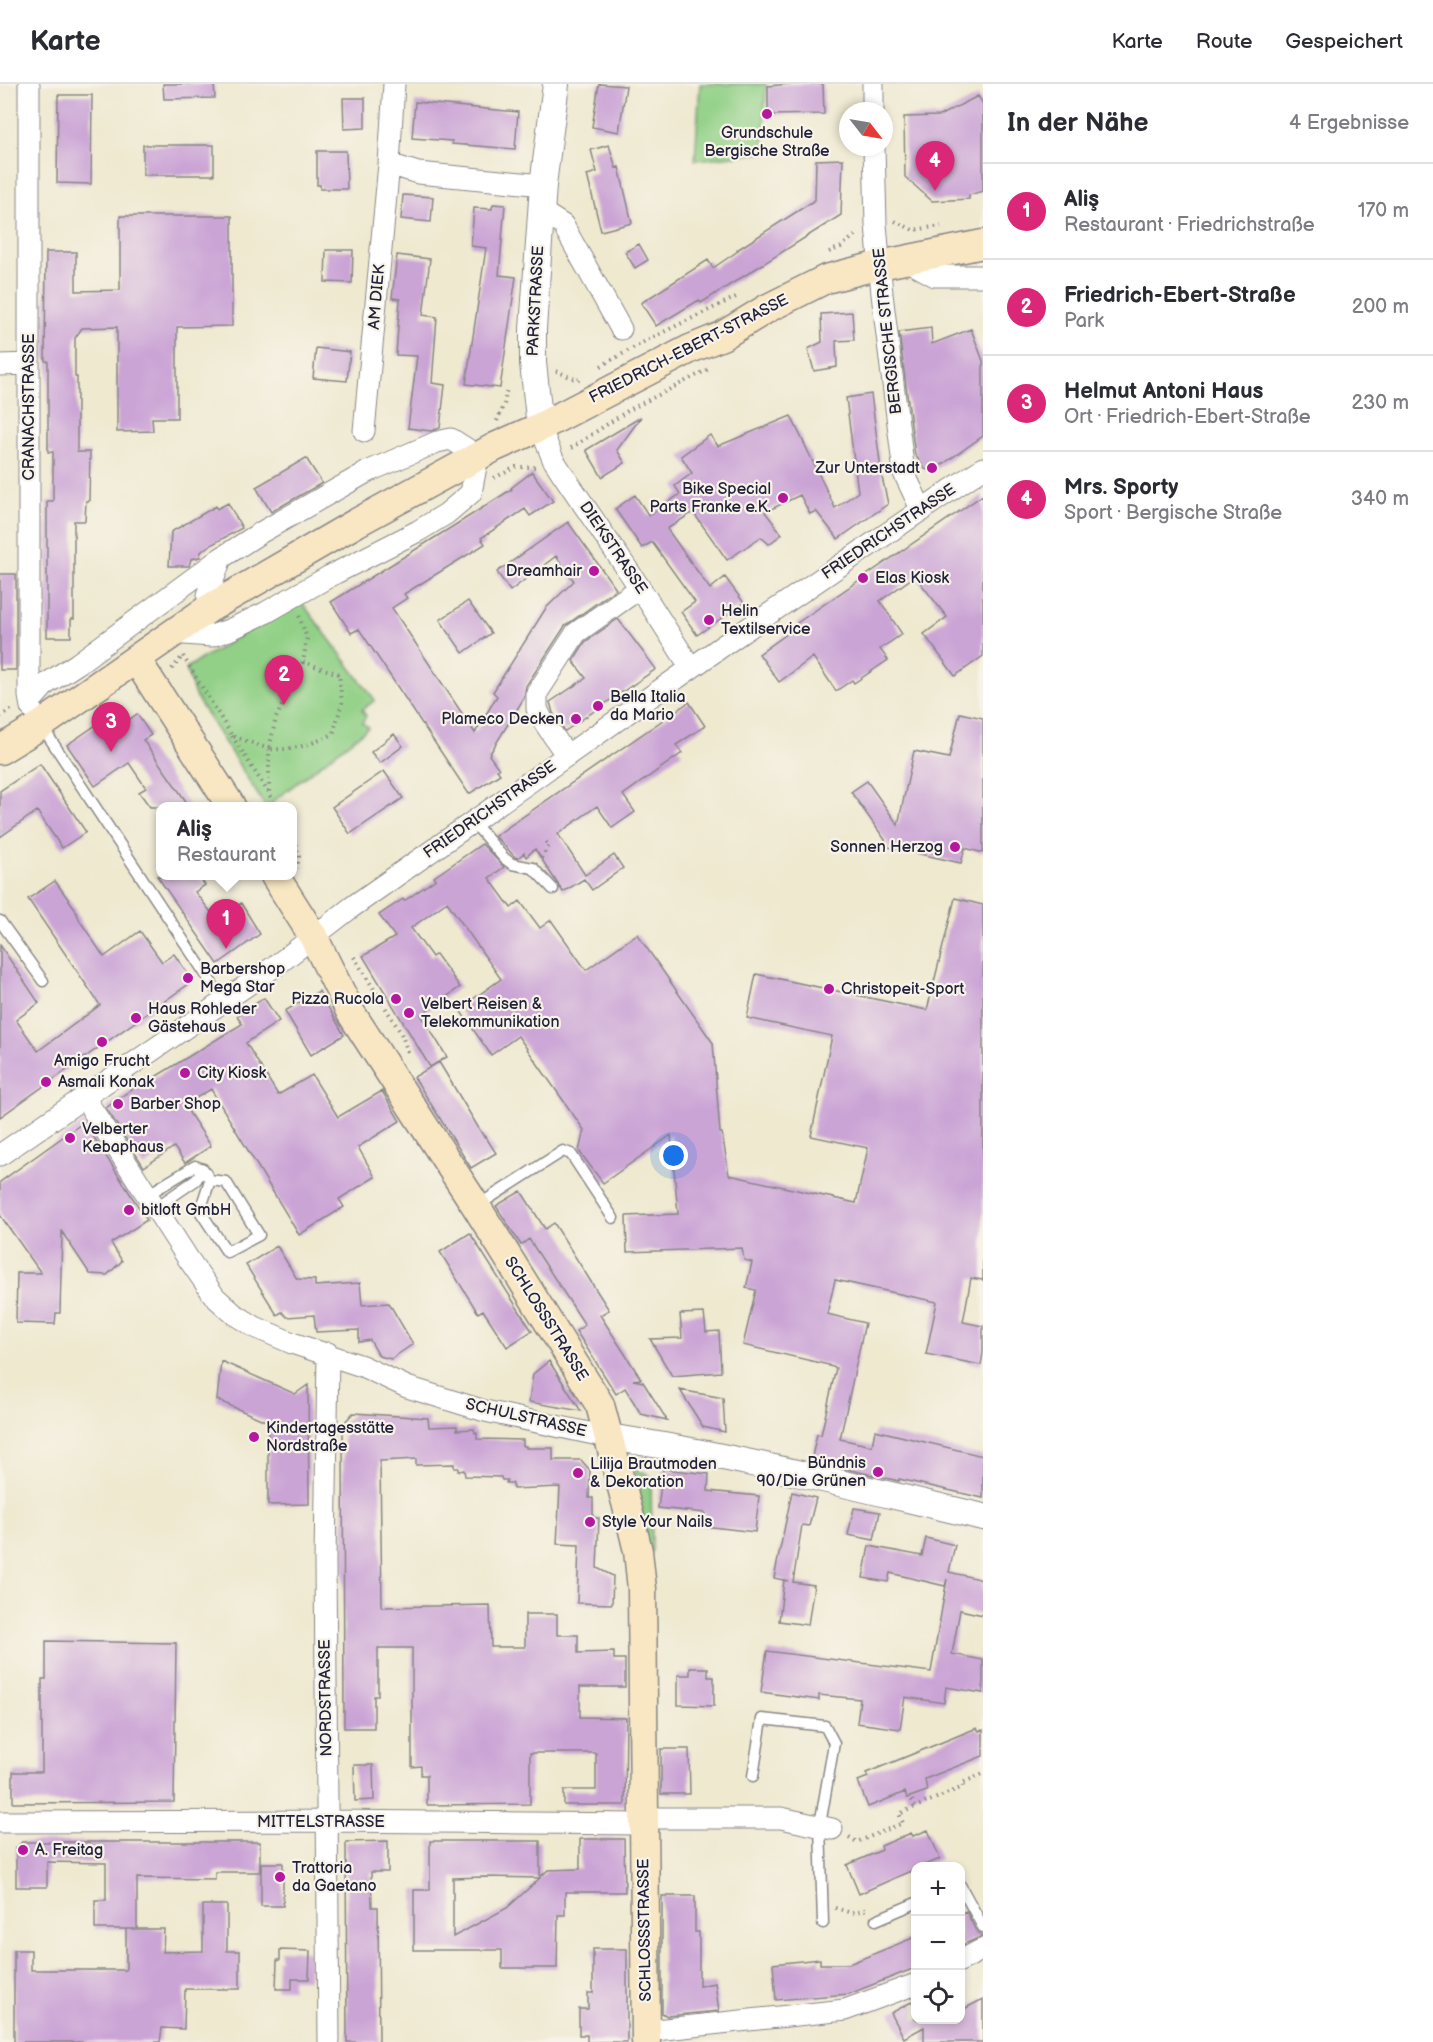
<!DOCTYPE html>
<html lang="de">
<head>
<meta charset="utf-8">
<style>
  body { margin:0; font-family:"Balsamiq Sans",sans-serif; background:#f2f2f3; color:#2b2b33 }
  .controls { position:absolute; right:18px; bottom:18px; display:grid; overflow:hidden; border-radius:12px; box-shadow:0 3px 9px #0003 }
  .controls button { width:54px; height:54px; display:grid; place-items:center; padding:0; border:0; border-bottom:2px solid #e1e1e2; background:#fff; color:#2b2b33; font:30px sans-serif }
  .compass { position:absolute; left:839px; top:18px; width:54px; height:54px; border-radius:50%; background:#fff; box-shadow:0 3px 9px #0003; rotate:121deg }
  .you { position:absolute; left:674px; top:1072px; width:21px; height:21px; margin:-15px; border:4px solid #fff; border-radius:50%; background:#1a73e8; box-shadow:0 0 0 9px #1a73e833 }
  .badge { display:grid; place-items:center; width:39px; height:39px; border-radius:50%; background:#db2777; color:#fff; font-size:20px; font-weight:700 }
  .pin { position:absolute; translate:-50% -50px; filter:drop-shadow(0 2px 3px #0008) }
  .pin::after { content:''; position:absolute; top:32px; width:21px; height:18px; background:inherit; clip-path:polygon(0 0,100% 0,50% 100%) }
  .popup { position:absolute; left:156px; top:718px; width:141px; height:78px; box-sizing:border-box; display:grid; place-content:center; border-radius:12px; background:#fff; filter:drop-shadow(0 2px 4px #0005); font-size:20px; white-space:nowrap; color:#7c7c81 }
  .popup b { font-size:22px; color:#2b2b33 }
  .popup::after { content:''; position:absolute; left:50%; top:100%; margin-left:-12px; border:12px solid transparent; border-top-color:#fff }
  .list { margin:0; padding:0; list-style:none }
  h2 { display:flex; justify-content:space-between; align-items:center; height:78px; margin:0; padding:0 24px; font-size:26px }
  h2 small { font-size:20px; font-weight:400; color:#7c7c81 }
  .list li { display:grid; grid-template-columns:39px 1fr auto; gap:18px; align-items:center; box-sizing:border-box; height:96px; padding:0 24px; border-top:2px solid #e1e1e2 }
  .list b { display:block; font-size:22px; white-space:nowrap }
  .list p { margin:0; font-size:20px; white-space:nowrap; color:#7c7c81 }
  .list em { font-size:20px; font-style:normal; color:#7c7c81 }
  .icon { flex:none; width:33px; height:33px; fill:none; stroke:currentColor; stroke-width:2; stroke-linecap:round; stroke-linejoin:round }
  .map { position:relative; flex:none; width:983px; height:1958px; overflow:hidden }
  header { display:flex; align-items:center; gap:36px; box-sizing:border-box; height:84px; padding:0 30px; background:#fff; border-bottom:2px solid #e1e1e2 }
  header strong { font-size:28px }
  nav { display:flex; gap:33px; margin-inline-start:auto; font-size:21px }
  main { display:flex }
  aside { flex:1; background:#fff }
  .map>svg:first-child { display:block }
  .green { fill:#91d086; stroke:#5a7960; stroke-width:1.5 }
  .building { fill:#cba4d6; fill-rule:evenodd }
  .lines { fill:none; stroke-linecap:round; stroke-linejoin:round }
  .service-casing { stroke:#888686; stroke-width:13 }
  .minor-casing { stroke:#888686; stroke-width:23 }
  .tertiary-casing { stroke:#888686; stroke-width:28 }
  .secondary-casing { stroke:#888686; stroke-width:31 }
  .path { stroke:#888686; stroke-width:4; stroke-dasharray:1.5 4.5; stroke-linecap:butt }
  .service { stroke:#fff; stroke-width:10 }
  .minor { stroke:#fff; stroke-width:21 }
  .tertiary { stroke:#fff; stroke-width:26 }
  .secondary { stroke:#f9e7c3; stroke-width:28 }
  .poi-dot { fill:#b5179e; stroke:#f7f3e8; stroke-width:2 }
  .labels { text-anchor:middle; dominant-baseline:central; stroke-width:4.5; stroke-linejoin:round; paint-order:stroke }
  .poi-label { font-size:16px; fill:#22223b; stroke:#f7f3e8; text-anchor:start }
  .street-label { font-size:16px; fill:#22223b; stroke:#f7f3e8 }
</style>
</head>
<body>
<header>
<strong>Karte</strong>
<nav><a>Karte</a><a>Route</a><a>Gespeichert</a></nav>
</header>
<main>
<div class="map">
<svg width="983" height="1958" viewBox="0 0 983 1958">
  <rect width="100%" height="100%" fill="#f7f3e8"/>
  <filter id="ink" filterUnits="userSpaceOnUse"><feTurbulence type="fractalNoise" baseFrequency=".0167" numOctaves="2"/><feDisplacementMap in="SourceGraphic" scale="12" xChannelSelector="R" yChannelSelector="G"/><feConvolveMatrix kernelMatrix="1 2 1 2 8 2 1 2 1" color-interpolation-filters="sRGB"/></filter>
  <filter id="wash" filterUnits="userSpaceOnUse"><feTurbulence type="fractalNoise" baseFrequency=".008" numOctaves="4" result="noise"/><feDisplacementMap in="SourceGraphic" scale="24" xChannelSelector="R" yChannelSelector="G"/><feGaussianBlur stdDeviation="1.35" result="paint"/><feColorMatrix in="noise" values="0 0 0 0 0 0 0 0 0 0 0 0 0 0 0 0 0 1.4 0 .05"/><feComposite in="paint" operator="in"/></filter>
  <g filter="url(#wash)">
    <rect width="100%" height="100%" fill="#efe9d0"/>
    <!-- green -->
    <path class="green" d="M700,0H766L763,69L695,76Z
      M300,516L375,616L362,626L366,632L362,639L369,643L267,722H265L195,612L186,584Z
      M634,1386L645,1389L651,1393L652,1468H649Z"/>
    <g id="blocks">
      <!-- building -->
      <path class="building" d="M163,0H214L215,14L164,15Z
        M599,0L626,2L619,48L592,43Z
        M790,0H823L824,30L768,31V2Z
        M58,11H92L91,100L57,99Z
        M978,12L983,20V107L969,111V115L932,117L905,93L904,33L939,32Z
        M343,14H365V44L344,45Z
        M415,18L518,28L515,65L452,60V57L412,54Z
        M143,61H214V91H143Z
        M609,61L616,84L619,83L632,139L601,147L587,91L597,88L591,66Z
        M317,67H346L347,105H320V101H317Z
        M843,75L841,131L701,219L699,216L656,242L641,219L708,176L713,184L738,167L737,166L815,116L816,76Z
        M403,111L433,113L431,138L401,135Z
        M493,120L505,121L499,191L516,193L500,304L466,300L486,164L471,162L474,124L492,125Z
        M120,132H232V242L177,243V334H152L153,347L117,348V243L82,244L75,254V293H77V368H90L89,417H86L85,437H74V535H71V553H47V417H53V368H48V277H45L46,168H76V207L120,206Z
        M639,160L648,176L635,184L625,168Z
        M326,166H353L352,199L325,198Z
        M397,171L430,175L423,231L437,233L432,299L445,301L440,344L431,347L408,344L417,272L396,271L400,215L392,214Z
        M852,228L854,256L836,257L837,283L814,287L808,265L822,258L821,230Z
        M931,244L932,260L971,245L983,277V352L933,387L925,385L915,371L899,248Z
        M316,264L350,268L347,297L313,294Z
        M871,310L882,393L888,420L838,455L816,427L810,430L800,411L765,428L782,450L769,460L761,453L727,476L693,428L667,445L710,505L725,493L744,519L697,551L681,528L695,518L652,458L642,464L615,425L635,411L649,432L680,410L675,402L692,389L681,372L710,351L718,362L791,332L835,424L858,408L846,314Z
        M641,333L617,366L625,379L602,393L586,366Z
        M306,374L322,399L271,428L256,403Z
        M532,388L553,417L530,432L525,425L481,454L485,460L404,510L407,514L392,524L475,649L497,612L493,608L546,524L574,497L556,472L510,507L497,488L568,438L616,505L565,542L526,602L524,614L489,671L499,685L497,686L500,690L469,710L359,545L351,549L331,518L468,433L512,405L511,404Z
        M983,411V572L955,592L924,550L947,533L915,492L880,517L902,550L880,565L888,576L854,599L852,596L836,607L813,573L779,598L759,570L798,542L797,539Z
        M228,419L242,444L207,463L201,468L200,473L191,475L189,482H169L171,448L216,422L217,425Z
        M0,490H16V586H0Z
        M468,517L491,549L463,569L440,536Z
        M618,535L656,585L565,647L553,629L550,618L586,594L573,577L585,558Z
        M689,618L705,642L676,661L682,669L623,711L635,728L612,744L597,722L558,750L585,791L614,771L623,784L592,806L584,795L563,808L535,765L526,773L524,769L518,774L515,773L495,752Z
        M960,629L983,634V769L965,764L961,779L888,763V760L851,708L867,697L898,741L914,667L949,674Z
        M112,630L120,642L137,630L151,651L143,656L190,723H150L139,708L146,704L129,679L95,702L67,661Z
        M394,650L403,662L380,679L371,668Z
        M40,680L86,748L62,764L37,727L0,753V707Z
        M384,687L403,714L350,750L332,723Z
        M482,760L504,783L489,794L511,824L520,817L540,844L551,836L586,886L637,850L713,959L720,1049H722L729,1091L856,1119L868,1064L811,1052L832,952L747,934L756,890L927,926L955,814L983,821V1196L971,1194L963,1238L983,1242V1269L981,1281L926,1270L937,1218L835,1196L827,1230L865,1239L840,1355L872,1362L875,1346L983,1372V1414L899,1395V1397L811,1377L817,1350L821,1351L836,1284L829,1282V1281L743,1261L756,1206L746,1204L752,1178L744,1176L742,1164L627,1168L626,1132L678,1130L671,1051L603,1099L579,1067L584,1046L518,952L491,971L459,925L501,895L447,818L411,844L432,873L436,870L460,903L421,931L447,973L430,983L363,872L395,853L379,831L403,815L404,817L436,795L434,793Z
        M157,792H198L205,801L195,808L217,836L241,819L260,850L218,880Z
        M55,797L74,823L80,837L104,873L140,847L162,878L174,870L193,897L0,1033V861L39,919L16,936L38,967L100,921L28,815Z
        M319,907L344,951L311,971L285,927Z
        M264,914L279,937L246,959L278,1011L312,991L338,1033L382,1007L400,1037L358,1063L375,1093L339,1115L344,1123L299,1151L211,1005L184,1021L211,1062L185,1079L174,1063L144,1083L106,1024L150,992L152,995L242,940L237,932Z
        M439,978L484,1053L485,1052L496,1069L471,1084L414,993Z
        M84,1038L147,1136L111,1159L122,1177L107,1191L90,1190L62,1148L60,1229H56L55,1240L16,1239L17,1189H41L0,1131V1098Z
        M521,1107L545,1145L554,1139L593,1201L609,1226L600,1231L641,1295L633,1296L643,1298L667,1336L641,1330L625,1304L616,1310L576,1247L585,1241L529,1155L521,1161L496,1122Z
        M470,1149L532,1247L507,1263L483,1226L478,1229L440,1168Z
        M277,1162L297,1195L315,1196V1202L360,1199L362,1221L389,1219L413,1260L391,1275L379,1272L370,1256L359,1258V1246L316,1248L314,1231L287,1233L282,1228L277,1231L246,1181Z
        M704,1229L706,1248L719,1247L721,1288L672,1292L650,1255L682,1254L680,1230Z
        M221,1277L295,1310L308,1301L309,1420L268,1421V1338L217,1316Z
        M549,1277L581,1327L529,1318L533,1290Z
        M680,1306L723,1314L725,1348L703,1343Z
        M353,1329L428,1334L429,1343L457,1342V1346L474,1345L475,1349H477V1355L523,1356V1362H526V1364H553V1376H581L590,1386L589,1414H593V1434H599L597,1484L613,1492L612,1520L577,1519L579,1461L557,1460L560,1403L513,1405V1399H506L507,1396H502L501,1393L465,1392L464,1386L458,1387V1384H454V1380L416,1381V1375L380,1377L382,1523L490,1521L491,1563H525V1530H557V1551H578V1569L614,1568V1575H625V1603H580V1633L626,1634L625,1721H564V1706H596V1669H530V1720L427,1721V1691H421V1682L412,1683V1564H378V1612H374V1644H344L343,1340Z
        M663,1385L709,1390L708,1407L759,1412L755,1448L704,1442L705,1429L658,1424Z
        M792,1408L816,1414L809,1442L802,1441L793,1498L814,1501L808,1541L779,1537L784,1496L788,1497L774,1494Z
        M854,1424L880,1428L874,1456L848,1451Z
        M926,1454L955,1461L949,1488L983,1496V1531L960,1526L952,1570L983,1576V1609L946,1603L944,1619L905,1613L900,1645L857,1639L860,1615L819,1611V1616L761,1608L767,1567L931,1588L947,1495L945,1502L890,1489L888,1498L863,1494L869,1462L922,1472Z
        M46,1557L176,1559L174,1718L13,1719V1688H42V1595H46Z
        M690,1584H708V1593H714V1622L678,1621V1591H690Z
        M977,1644L979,1647L983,1646V1672L925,1695L927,1707L907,1714L905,1708L868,1723L858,1697L868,1693L866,1689Z
        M661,1665H689L690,1710H661Z
        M354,1681H373L374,1716L355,1717Z
        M928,1746L940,1775L922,1782H915V1785L859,1810L847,1781L882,1766L881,1762L911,1749L913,1752Z
        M580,1755H624L625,1808H565V1831H558L557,1884H502V1866H414V1806H430V1757H540V1793L548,1786L580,1785ZM483,1793L540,1794L507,1824L453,1853V1794Z
        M388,1757V1788H371L372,1823H378L379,1958H347L346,1758Z
        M22,1758H260V1788H215V1795L137,1794V1845H95V1816H106V1779L47,1778V1803H16V1764Z
        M261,1779H283V1822H261Z
        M662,1812H695V1848H699V1902L715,1899L719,1927L667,1932L662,1929Z
        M203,1821H227V1867H240V1905H185L184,1945L162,1944L160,1958H14V1866H31V1886H126V1845H164L163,1868L203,1867Z
        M966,1827L976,1847L983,1852L960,1862V1830Z
        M915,1853V1884L849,1910L776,1916L773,1880L820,1875V1880H849Z
        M593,1865H627V1958H587V1951H579V1925H588V1909H593Z
        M280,1866L310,1867L309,1895H292V1905H276L277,1876H280Z
        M983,1915V1958H924V1943L904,1954L891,1929L915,1916V1935H960V1927Z"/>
    </g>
  </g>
  <g filter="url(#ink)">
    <use href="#blocks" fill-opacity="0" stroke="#888686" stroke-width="1.5"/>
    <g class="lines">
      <!-- service casing -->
      <g class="service-casing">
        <path id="service" d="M41,641L224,918
          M473,738L504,774L512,780L533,784L553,805
          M0,837L43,897
          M147,1111L195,1082L203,1085L210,1096L226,1098L259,1151L227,1168L200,1127L210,1096
          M477,1122L563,1067L571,1070L613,1134
          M155,1124L196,1096L203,1085
          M753,1692L762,1635L825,1642L834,1659L820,1741L823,1839
          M960,1801L983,1843
          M876,1836L916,1819"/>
      </g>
      <!-- minor casing -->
      <g class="minor-casing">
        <path id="minor" d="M29,0V612L31,623
          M873,0V27
          M874,63L876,140L882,210L904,389L922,427
          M389,80L418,89L543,101
          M541,127L563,141L621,245
          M906,176L935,192H983
          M0,281L28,280
          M540,343L553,375L562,389L640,504L691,584
          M364,347L389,80L394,0
          M208,525V511L221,474
          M30,618L46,600L77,580L221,474L260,449L367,388L437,358L451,355L478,372L471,409L446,430L418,447L330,492L265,529L229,546L211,552L171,549
          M567,672L542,635L537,625V609L576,549L640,504
          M84,1013L187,1173L215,1213L234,1230L255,1243L292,1259L362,1282L407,1303L485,1327L608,1353
          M0,1071L278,880L352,823L731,556L983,384
          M328,1269L325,1478L329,1958
          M643,1734H781L832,1745
          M0,1738L327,1737L643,1740
          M960,1877L983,1865
          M646,1947L845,1926L916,1900"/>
      </g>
      <!-- tertiary casing -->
      <g class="tertiary-casing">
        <path id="tertiary" d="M540,343L533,279V245L543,101L556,0
          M608,1353C734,1371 859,1404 983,1433"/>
      </g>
      <!-- secondary casing -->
      <g class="secondary-casing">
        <path id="secondary" d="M136,575L231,722
          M0,666L41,641L208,525L356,439L495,363L540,343L690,265L722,252L768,224L826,195L880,181L983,160
          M275,792L313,852L351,929L476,1122L600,1321L629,1430L638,1467L642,1505L646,1958"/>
      </g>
      <!-- path -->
      <path class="path" d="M895,137L913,146L941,142
        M829,168L841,163L858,149
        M601,282L649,255L736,213
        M556,287L577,296L579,295
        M497,337L504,320L507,303
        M571,364L629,326L709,285
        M494,394L516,383H535
        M299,532L307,554L303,578L276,634L269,665C293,667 312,660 333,650L342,619L339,590L303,578
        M183,572L232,652L269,665V709L275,722
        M172,585L181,574
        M0,633L13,624
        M232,652L268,708
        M292,749L299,772L297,784
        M541,774L549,762L546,758
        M354,873L401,949L409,971
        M912,1716L915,1723L963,1703L962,1699L983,1690
        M849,1753L857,1758L903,1739L899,1730L915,1723
        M911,1787L916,1797
        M835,1824L852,1829L868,1825"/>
      <!-- service -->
      <use href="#service" class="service"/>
      <!-- minor -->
      <use href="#minor" class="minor"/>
      <!-- tertiary -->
      <use href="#tertiary" class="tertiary"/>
      <!-- secondary -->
      <use href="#secondary" class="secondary"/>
    </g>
  </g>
  <!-- markers -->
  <g class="poi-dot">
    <circle cx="767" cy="30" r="6"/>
    <circle cx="932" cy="384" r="6"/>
    <circle cx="783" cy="414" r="6"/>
    <circle cx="594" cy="487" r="6"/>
    <circle cx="863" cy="494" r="6"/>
    <circle cx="709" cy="536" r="6"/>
    <circle cx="598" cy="622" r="6"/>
    <circle cx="576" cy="635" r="6"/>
    <circle cx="955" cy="763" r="6"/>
    <circle cx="188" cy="894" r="6"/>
    <circle cx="829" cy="905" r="6"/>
    <circle cx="396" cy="915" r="6"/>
    <circle cx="409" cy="929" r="6"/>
    <circle cx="136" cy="934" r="6"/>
    <circle cx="102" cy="958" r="6"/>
    <circle cx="185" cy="989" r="6"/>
    <circle cx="46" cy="998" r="6"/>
    <circle cx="118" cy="1020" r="6"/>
    <circle cx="70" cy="1054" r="6"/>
    <circle cx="129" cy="1126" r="6"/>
    <circle cx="254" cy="1353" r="6"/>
    <circle cx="878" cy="1388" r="6"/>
    <circle cx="578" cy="1389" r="6"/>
    <circle cx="590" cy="1438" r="6"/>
    <circle cx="23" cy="1766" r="6"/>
    <circle cx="280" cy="1793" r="6"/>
  </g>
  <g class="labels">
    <!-- poi labels -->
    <g class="poi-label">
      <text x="767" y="49" text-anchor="middle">Grundschule<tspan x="767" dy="18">Bergische Straße</tspan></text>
      <text x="920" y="384" text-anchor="end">Zur Unterstadt</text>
      <text x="771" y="405" text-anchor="end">Bike Special<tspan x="771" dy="18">Parts Franke e.K.</tspan></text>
      <text x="582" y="487" text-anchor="end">Dreamhair</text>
      <text x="875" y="494">Elas Kiosk</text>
      <text x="721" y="527">Helin<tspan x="721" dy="18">Textilservice</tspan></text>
      <text x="610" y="613">Bella Italia<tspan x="610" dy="18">da Mario</tspan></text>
      <text x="564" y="635" text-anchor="end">Plameco Decken</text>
      <text x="943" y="763" text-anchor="end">Sonnen Herzog</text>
      <text x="200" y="885">Barbershop<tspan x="200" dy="18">Mega Star</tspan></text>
      <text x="841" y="905">Christopeit-Sport</text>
      <text x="384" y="915" text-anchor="end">Pizza Rucola</text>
      <text x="421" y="920">Velbert Reisen &amp;<tspan x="421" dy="18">Telekommunikation</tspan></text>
      <text x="148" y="925">Haus Rohleder<tspan x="148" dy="18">Gästehaus</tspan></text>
      <text x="102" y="977" text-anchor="middle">Amigo Frucht</text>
      <text x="197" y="989">City Kiosk</text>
      <text x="58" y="998">Asmali Konak</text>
      <text x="130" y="1020">Barber Shop</text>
      <text x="82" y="1045">Velberter<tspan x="82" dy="18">Kebaphaus</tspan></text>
      <text x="141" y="1126">bitloft GmbH</text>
      <text x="266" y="1344">Kindertagesstätte<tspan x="266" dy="18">Nordstraße</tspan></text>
      <text x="866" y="1379" text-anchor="end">Bündnis<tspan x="866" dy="18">90/Die Grünen</tspan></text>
      <text x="590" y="1380">Lilija Brautmoden<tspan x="590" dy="18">&amp; Dekoration</tspan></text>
      <text x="602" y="1438">Style Your Nails</text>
      <text x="35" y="1766">A. Freitag</text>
      <text x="292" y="1784">Trattoria<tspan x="292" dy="18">da Gaetano</tspan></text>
    </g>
    <!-- street labels -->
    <g class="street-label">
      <text transform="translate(377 213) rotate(-85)">AM DIEK</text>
      <text transform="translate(536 217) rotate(-87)">PARKSTRASSE</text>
      <text transform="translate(888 247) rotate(-96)">BERGISCHE STRASSE</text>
      <text transform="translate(689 265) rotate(-27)">FRIEDRICH-EBERT-STRASSE</text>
      <text transform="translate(29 323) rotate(-90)">CRANACHSTRASSE</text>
      <text transform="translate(889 448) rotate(-34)">FRIEDRICHSTRASSE</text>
      <text transform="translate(613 464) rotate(56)">DIEKSTRASSE</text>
      <text transform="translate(490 726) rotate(-35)">FRIEDRICHSTRASSE</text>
      <text transform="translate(546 1235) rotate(58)">SCHLOSSSTRASSE</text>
      <text transform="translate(526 1334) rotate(13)">SCHULSTRASSE</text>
      <text transform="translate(326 1614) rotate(-91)">NORDSTRASSE</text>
      <text x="321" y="1738">MITTELSTRASSE</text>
      <text transform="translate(645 1846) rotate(-91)">SCHLOSSSTRASSE</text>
    </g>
  </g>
</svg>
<div class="controls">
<button>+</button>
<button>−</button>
<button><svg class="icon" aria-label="locate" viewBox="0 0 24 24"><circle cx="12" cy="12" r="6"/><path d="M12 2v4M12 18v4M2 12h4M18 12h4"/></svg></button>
</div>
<svg class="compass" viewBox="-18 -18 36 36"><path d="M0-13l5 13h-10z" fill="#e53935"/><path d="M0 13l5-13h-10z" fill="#7c7c81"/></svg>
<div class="you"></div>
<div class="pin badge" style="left:226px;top:865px">1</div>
<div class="popup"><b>Aliş</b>Restaurant</div>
<div class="pin badge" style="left:284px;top:621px">2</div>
<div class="pin badge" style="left:111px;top:668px">3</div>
<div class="pin badge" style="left:935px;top:107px">4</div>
</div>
<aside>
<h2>In der Nähe<small>4 Ergebnisse</small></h2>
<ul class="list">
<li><span class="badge">1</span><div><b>Aliş</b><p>Restaurant · Friedrichstraße</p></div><em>170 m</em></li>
<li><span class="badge">2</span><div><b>Friedrich-Ebert-Straße</b><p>Park</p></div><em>200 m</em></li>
<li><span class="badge">3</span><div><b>Helmut Antoni Haus</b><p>Ort · Friedrich-Ebert-Straße</p></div><em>230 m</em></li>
<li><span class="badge">4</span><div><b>Mrs. Sporty</b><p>Sport · Bergische Straße</p></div><em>340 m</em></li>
</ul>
</aside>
</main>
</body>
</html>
